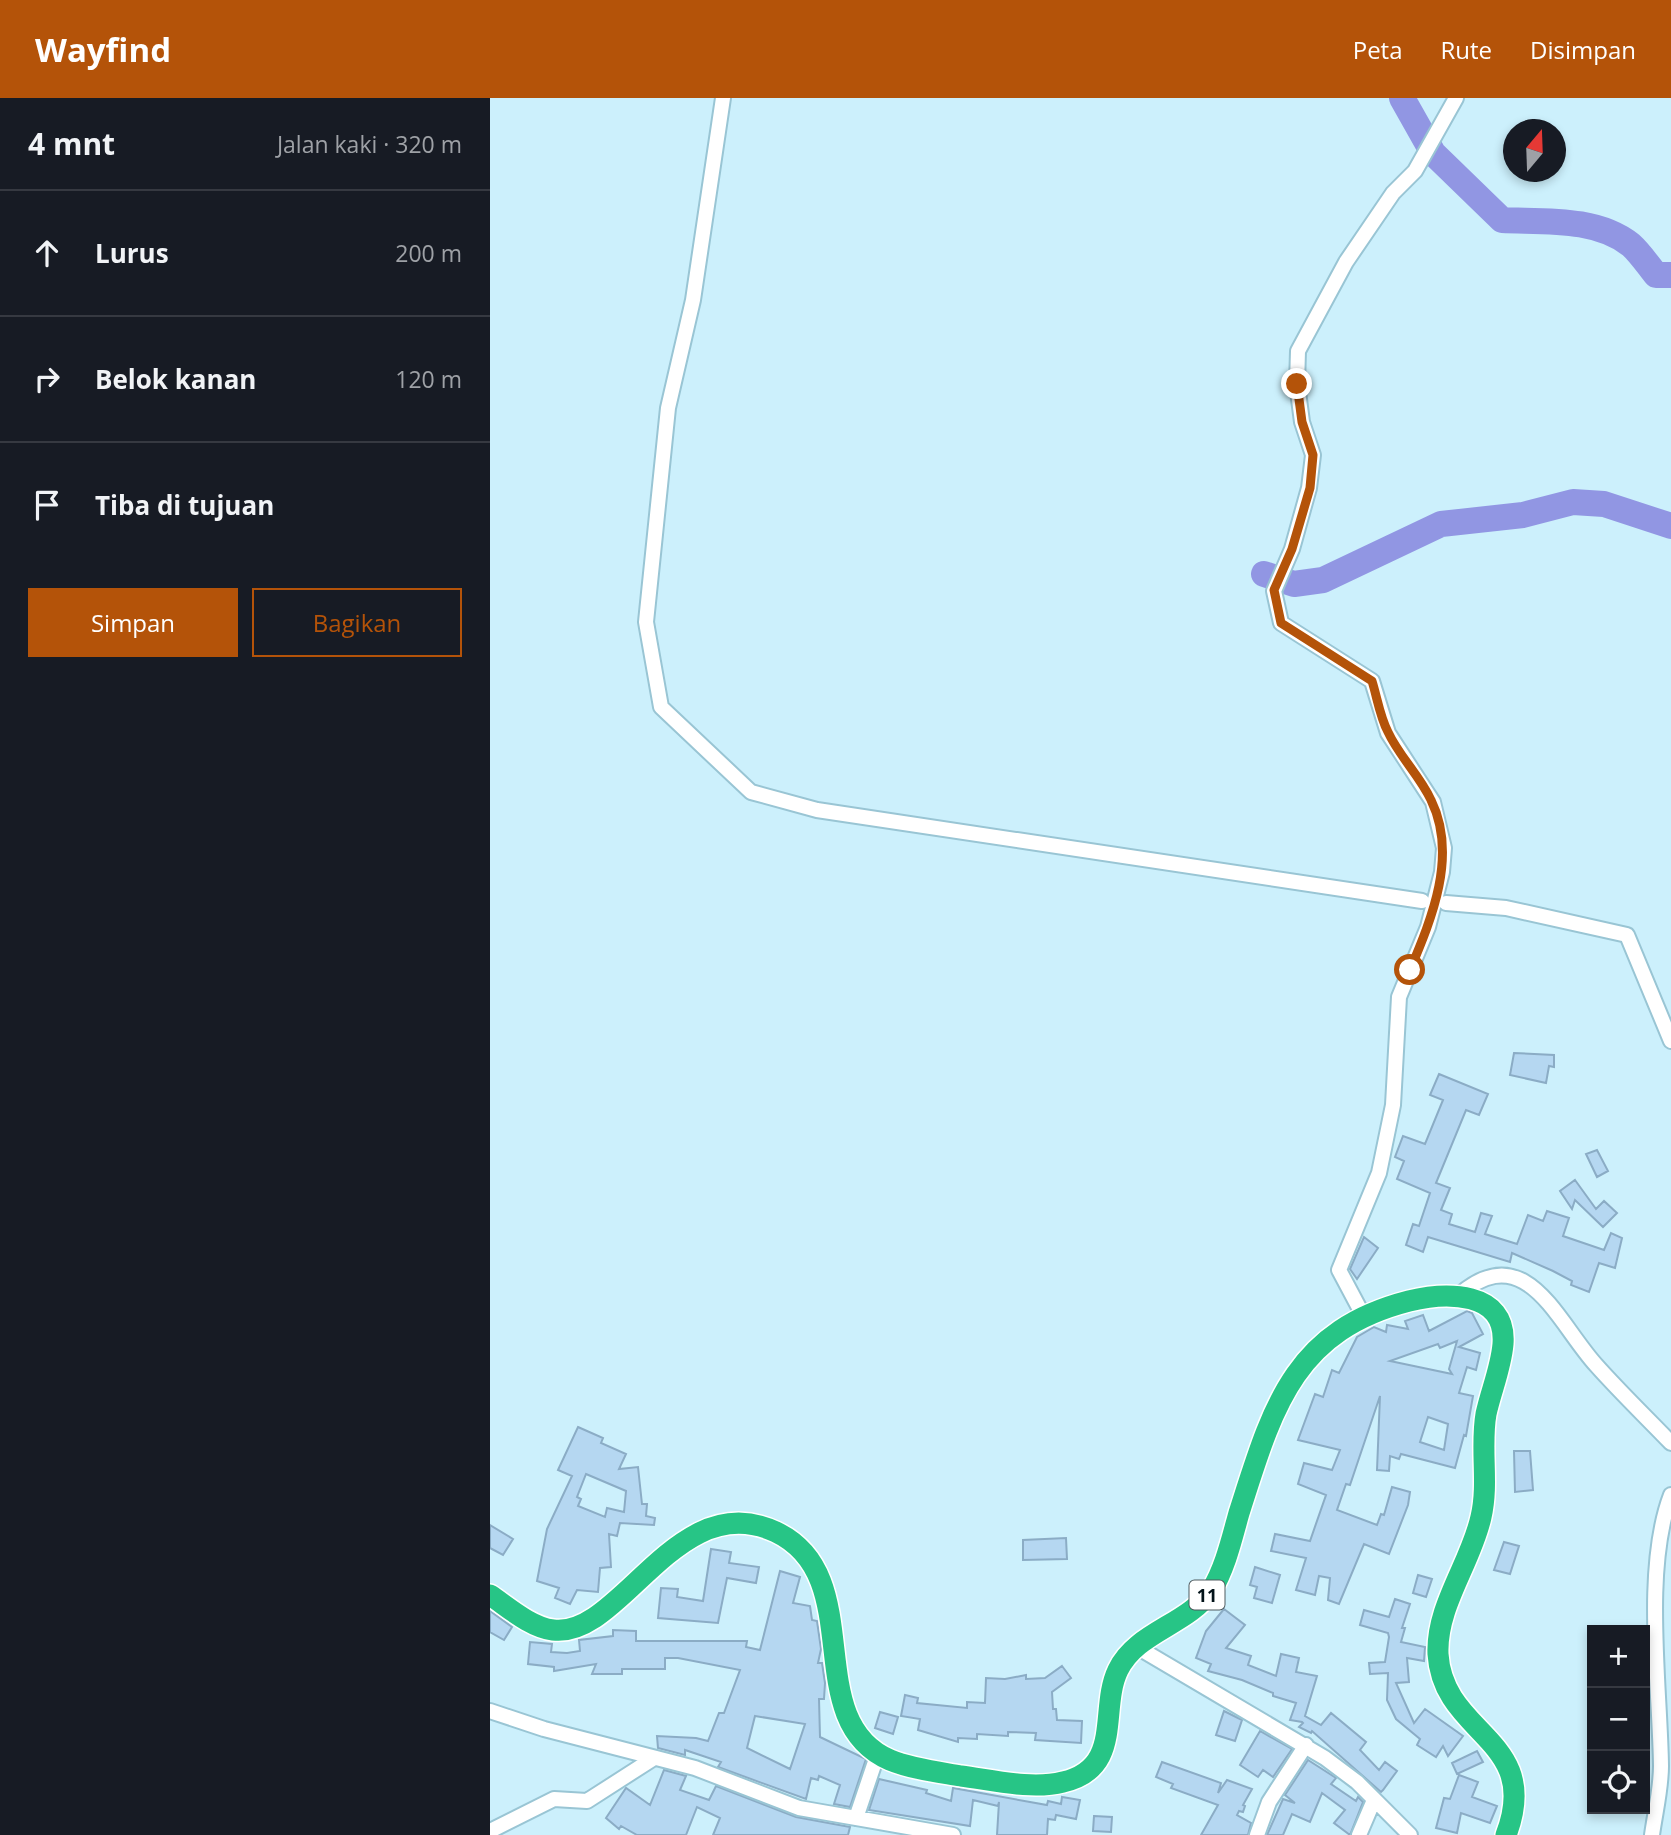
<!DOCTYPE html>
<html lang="id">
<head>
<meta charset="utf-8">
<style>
  body { margin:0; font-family:"Open Sans",sans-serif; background:#20242c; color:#f1f3f6 }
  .controls { position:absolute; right:21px; bottom:21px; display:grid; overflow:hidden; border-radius:0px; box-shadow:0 4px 10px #0003 }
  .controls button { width:63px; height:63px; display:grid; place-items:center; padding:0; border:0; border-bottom:2px solid #363941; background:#171b24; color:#f1f3f6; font:35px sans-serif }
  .compass { position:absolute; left:1013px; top:21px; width:63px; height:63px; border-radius:50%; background:#171b24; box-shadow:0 4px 10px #0003; rotate:19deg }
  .stop { position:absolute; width:21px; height:21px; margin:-16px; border:5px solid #b45309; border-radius:50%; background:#fff }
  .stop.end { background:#b45309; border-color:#fff; box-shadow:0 2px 7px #0008 }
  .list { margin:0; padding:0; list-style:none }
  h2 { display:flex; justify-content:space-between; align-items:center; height:91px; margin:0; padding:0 28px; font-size:30px }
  h2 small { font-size:23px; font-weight:400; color:#9ea1a6 }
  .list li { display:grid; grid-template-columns:46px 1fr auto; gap:21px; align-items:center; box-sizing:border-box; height:126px; padding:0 28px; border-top:2px solid #363941 }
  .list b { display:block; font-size:26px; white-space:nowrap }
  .list em { font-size:23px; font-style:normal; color:#9ea1a6 }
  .actions { display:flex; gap:14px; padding:21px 28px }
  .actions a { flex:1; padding:16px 0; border:2px solid #b45309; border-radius:0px; text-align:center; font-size:24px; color:#b45309 }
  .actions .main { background:#b45309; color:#fff }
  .icon { flex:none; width:38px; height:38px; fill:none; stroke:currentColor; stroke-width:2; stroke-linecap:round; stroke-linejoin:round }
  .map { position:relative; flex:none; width:1181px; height:1737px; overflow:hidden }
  header { display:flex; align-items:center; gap:42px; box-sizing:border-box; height:98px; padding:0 35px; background:#b45309; color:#fff }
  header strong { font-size:33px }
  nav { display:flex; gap:38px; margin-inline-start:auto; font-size:24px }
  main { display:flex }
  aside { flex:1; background:#171b24 }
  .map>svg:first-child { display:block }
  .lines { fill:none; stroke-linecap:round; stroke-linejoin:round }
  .river { stroke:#9196e3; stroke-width:26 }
  .building { fill:#b5d7f1; stroke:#8bacc5; stroke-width:2; fill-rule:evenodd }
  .minor-casing { stroke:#99c5d4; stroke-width:18 }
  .highway-casing { stroke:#fff; stroke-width:24 }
  .minor { stroke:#fff; stroke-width:14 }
  .highway { stroke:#27c586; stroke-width:21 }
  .route { stroke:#b45309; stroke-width:9 }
  .labels { text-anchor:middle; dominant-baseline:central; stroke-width:6; stroke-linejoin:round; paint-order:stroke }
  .shield { fill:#fff; stroke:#4f5a5e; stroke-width:2 }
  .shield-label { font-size:18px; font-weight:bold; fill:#031319 }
</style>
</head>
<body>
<header>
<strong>Wayfind</strong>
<nav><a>Peta</a><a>Rute</a><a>Disimpan</a></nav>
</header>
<main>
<aside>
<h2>4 mnt<small>Jalan kaki · 320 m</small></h2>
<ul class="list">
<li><svg class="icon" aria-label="ahead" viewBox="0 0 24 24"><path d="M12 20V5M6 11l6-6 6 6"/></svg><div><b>Lurus</b></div><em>200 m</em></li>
<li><svg class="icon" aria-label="right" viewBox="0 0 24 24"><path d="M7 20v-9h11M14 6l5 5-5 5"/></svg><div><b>Belok kanan</b></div><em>120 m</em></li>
<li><svg class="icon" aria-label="arrive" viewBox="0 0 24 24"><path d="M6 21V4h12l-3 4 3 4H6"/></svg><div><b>Tiba di tujuan</b></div></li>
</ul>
<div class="actions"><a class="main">Simpan</a><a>Bagikan</a></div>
</aside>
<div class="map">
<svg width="1181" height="1737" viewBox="0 0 1181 1737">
  <rect width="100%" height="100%" fill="#ccf0fc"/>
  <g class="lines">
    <!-- river -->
    <path class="river" d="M912,0L943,55L1012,122C1053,124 1106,119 1141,147C1150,155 1158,167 1166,177H1181
      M774,476L804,486L833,482L951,426L1033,417L1083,404L1114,406L1181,428"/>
  </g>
  <!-- building -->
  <path class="building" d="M1024,955L1064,957V969L1059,968L1056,985L1020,977Z
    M949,976L998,996L989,1017L976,1012L946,1085L960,1090L951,1112L962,1116L959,1126L985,1134L991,1115L1002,1118L995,1136L1027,1146L1038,1117L1053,1123L1057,1113L1079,1120L1073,1138L1114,1152L1121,1135L1132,1140L1125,1170L1109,1165L1099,1194L1081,1187L1082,1183L1063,1173L1022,1155L1020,1164L938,1139L933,1154L916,1147L923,1126L929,1128L940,1095L907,1081L914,1063L905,1059L913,1038L935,1046L953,1002L940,997Z
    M1107,1052L1118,1073L1107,1079L1096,1056Z
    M1085,1082L1106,1111L1114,1103L1127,1115L1113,1129L1085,1102L1082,1111L1070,1093Z
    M874,1139L888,1150L867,1181L860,1171Z
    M977,1213L982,1215L993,1236L969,1249L990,1255L986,1272L977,1269L969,1295L983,1298L976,1338L974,1337L965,1370L911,1356L909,1361L900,1358L899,1373L887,1372L890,1298L860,1387L856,1386L847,1412L887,1427L891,1416L894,1417L902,1389L920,1394L918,1407L899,1456L874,1446L849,1506L838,1502L840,1480L829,1478L825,1497L806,1492L816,1460L781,1453L785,1436L820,1443L836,1397L808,1386L814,1365L842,1372L850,1352L808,1342L825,1296L833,1299L842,1272L849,1275L867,1239L884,1229L896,1234L897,1227L918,1231L915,1223L933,1217L939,1233ZM967,1243L959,1271L962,1276L900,1263L948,1246L950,1250ZM938,1319L958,1326L954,1352L930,1344Z
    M88,1329L113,1340L111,1345L136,1356L129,1371L148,1369L152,1406H157L156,1418L165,1420L164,1427L130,1425L127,1438L119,1436L121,1469L110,1470L108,1494L87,1492L80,1506L65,1500L69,1490L47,1483L57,1431L82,1378L68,1372ZM96,1376L136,1393L134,1414L117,1410L115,1419L88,1408L91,1401L87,1399Z
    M1024,1353H1040L1043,1392L1025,1394Z
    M0,1427L23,1441L13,1457L0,1450Z
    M576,1440L577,1461L533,1462V1442Z
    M1014,1444L1029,1448L1020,1476L1004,1472Z
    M221,1451L241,1454L239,1465L269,1469L266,1485L237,1480L228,1525L168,1520L171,1490L188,1491L187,1499L213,1503Z
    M765,1469L790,1477L782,1505L764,1500L767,1489L760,1487Z
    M290,1473L310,1479L303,1505L320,1508L322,1522L327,1523L331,1551L328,1565H332L335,1585L334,1601H329L330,1639L376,1661L360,1709L344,1706L350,1687L329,1678L328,1682L321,1680L316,1701L228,1669L231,1664L195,1652V1657L168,1650L167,1638L206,1640L218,1643L229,1615H234L250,1572L188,1560H175V1571H132V1576H102L106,1566L64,1573V1569L38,1566L40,1544L62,1546L61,1554L77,1555L90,1553L89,1542L123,1538V1532L146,1533V1543H257L256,1549L270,1552ZM265,1618L315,1626L300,1671L257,1650Z
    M928,1477L942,1481L936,1499L923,1495Z
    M905,1501L920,1506L912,1530H915L911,1544L935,1549L934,1563L917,1560L919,1584L906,1585L924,1625L935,1611L973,1638L958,1658L953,1648L946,1659L927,1647L930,1641L906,1621L897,1602L898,1575L880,1576L879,1565L895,1564L899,1539L898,1535L870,1527L874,1512L899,1519Z
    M734,1511L755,1527L736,1550L761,1558L758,1567L786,1578L791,1556L809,1560L806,1574L827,1578L815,1618L831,1627L841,1615L876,1644L870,1652L889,1672L895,1664L907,1673L893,1692L891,1694L822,1633L821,1635L809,1629L813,1625L812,1624L800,1622L806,1605L783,1598V1595L752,1582L718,1573L721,1566L706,1560L716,1533Z
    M0,1513L22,1529L14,1542L0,1534Z
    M572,1568L581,1580L562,1594L563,1611H566L567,1622L592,1623L591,1645L545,1642L546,1635L518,1634V1638L487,1636V1641L468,1640V1644L428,1632L430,1621L411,1618L415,1597L428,1600L427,1605L477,1610V1604L495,1605L496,1580L515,1581L536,1577V1581L555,1580Z
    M734,1613L752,1622L745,1643L726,1637Z
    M390,1614L408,1619L403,1636L385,1630Z
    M770,1633L802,1651L783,1679L773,1672L768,1679L750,1667Z
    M987,1653L993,1664L967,1676L962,1665Z
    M818,1662L846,1680L841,1686L866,1703L868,1699L873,1704L860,1737L844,1725L855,1712L832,1695L820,1724L802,1716L793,1737H777L793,1701L805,1705L795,1697Z
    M672,1664L731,1685L728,1695L737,1682L762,1691L753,1707L755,1708L753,1714L749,1713L747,1717L761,1725L758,1737H711L728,1707L681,1690L683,1686L666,1679Z
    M174,1672L196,1678L190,1692L219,1702L226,1688L306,1719L360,1729L358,1737H223L230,1720L207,1709L196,1737H147L131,1728L129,1731L116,1720L136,1690L160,1707Z
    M969,1677L988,1684L982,1699L1007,1708L1000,1725L971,1715L967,1735L946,1730L954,1700L960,1701Z
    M389,1681L437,1692L436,1695L461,1703L463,1690L557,1707L558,1703L571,1706L572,1699L590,1702L586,1721L566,1717L565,1722L558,1721L557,1737H507L509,1704L508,1708L483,1702L480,1728L379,1712Z
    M604,1718L622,1719L621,1734L603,1733Z"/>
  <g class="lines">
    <!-- minor casing -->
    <g class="minor-casing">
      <path id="minor" d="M233,0L203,202L178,310L156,524L171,609L261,694L327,712L932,803
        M956,805L1016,810L1137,837L1181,943
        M969,1197C1036,1139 1067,1224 1106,1267C1130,1294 1156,1319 1181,1345
        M874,1219L849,1172L889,1075L903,1007L909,899L938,829L952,774L954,750L943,704L898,635L882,583L791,525L784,493L802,451L819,390L823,357L812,324L807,286L808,253L856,164L903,95L925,73L966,0
        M647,1549L835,1660L867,1684L920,1737
        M0,1613L54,1631L205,1670L309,1710L463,1737
        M366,1720L388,1655
        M0,1733L64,1701L97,1703L164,1660
        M767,1737L779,1704L816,1647
        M869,1737L884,1702
        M1162,1737C1165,1715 1171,1691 1171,1668C1170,1589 1153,1470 1181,1397"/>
    </g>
    <!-- highway casing -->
    <g class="highway-casing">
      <path id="highway" d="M0,1497C18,1509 40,1529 63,1532C131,1541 187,1387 286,1434C380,1479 308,1622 400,1662C422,1671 448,1674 471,1678C502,1682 542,1692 573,1684C634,1670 609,1611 628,1572C646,1534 697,1527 721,1493C735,1471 742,1440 749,1415C782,1312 802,1233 919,1203C955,1194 1017,1192 1013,1246C1011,1270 1001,1293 996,1316C990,1350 999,1385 991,1419C981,1465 946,1508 948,1556C953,1638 1053,1640 1016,1737"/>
    </g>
    <!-- minor -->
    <use href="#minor" class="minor"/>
    <!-- highway -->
    <use href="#highway" class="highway"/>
  </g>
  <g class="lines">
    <!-- route -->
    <path class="route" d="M807,286L812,324L823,357L820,390L802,451L784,492L791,525L882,583C887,599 890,619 898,634C909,658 930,678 941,702C968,757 942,820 920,872"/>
  </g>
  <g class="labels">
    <!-- shield labels -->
    <rect class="shield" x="699.5" y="1482.5" width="35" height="29" rx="5"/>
    <g class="shield-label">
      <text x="717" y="1497">11</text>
    </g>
  </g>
</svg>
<div class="controls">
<button>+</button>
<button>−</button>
<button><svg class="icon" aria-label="locate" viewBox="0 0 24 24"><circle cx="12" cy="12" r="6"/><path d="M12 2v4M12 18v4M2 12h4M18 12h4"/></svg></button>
</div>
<svg class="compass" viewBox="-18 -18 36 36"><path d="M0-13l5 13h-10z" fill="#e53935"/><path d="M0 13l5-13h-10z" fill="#9ea1a6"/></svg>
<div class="stop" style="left:920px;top:872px"></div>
<div class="stop end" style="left:807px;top:286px"></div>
</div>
</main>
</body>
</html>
